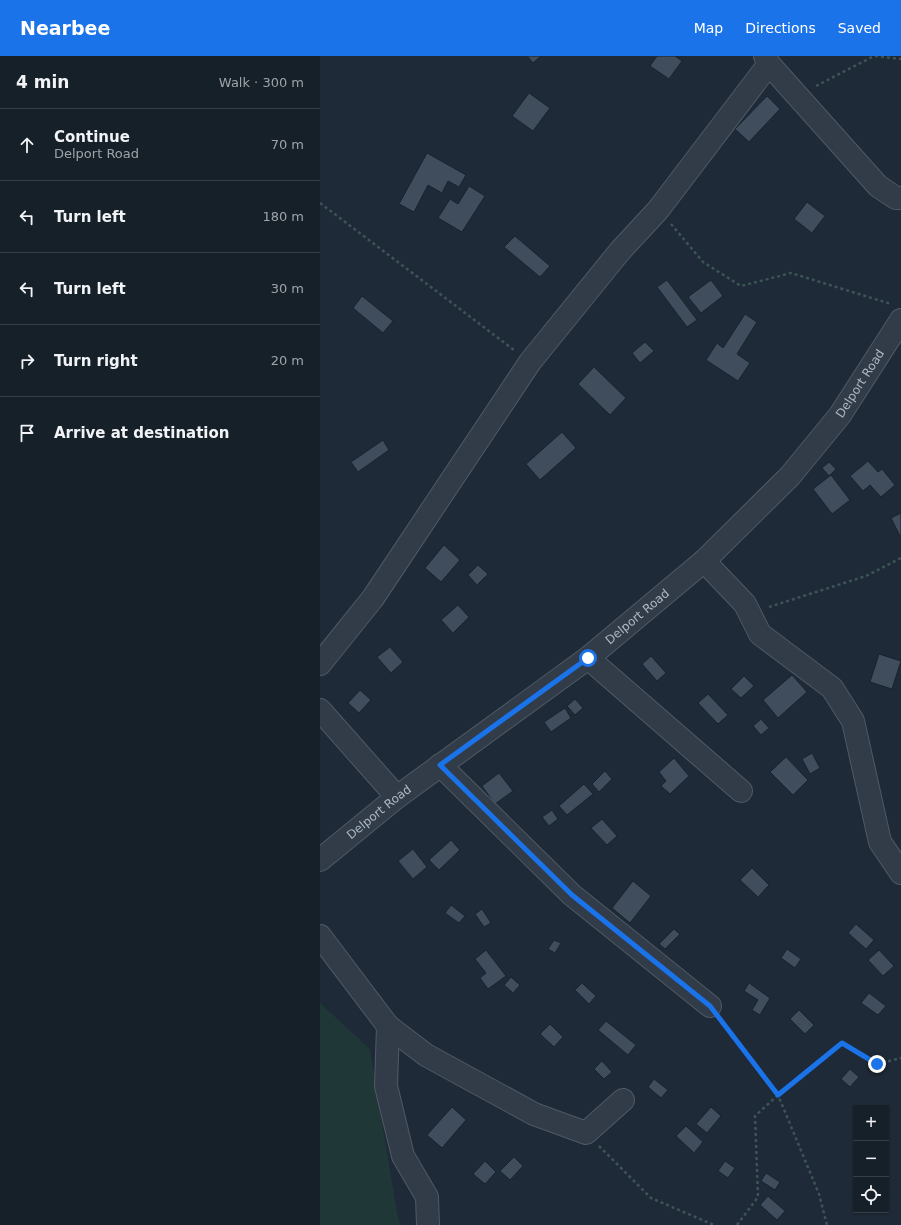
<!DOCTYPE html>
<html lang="en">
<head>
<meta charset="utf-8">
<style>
  body { margin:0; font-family:"DejaVu Sans",sans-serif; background:#1f2831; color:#f1f3f6 }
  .controls { position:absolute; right:12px; bottom:12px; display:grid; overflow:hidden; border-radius:0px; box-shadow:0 1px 3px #0004 }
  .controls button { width:36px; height:36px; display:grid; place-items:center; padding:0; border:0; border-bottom:1px solid #353e46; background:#162029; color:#f1f3f6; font:20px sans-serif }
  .stop { position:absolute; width:12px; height:12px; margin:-9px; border:3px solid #1a73e8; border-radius:50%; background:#fff }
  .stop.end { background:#1a73e8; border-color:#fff; box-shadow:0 1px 4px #0008 }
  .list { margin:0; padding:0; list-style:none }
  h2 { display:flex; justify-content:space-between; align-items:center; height:52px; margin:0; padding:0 16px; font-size:17px }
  h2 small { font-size:13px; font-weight:400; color:#9ea3a8 }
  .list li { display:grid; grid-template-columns:26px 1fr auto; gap:12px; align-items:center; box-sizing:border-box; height:72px; padding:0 16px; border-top:1px solid #353e46 }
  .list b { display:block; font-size:15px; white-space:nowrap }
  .list p { margin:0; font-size:13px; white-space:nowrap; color:#9ea3a8 }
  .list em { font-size:13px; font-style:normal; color:#9ea3a8 }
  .icon { flex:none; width:22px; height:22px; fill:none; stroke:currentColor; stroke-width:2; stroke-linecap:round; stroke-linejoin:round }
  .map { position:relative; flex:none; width:581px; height:1169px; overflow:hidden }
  header { display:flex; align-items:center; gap:24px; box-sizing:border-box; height:56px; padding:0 20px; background:#1a73e8; color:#fff }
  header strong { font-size:19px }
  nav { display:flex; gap:22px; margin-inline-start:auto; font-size:14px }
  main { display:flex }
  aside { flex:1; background:#162029 }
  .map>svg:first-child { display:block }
  .green { fill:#203738 }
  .building { fill:#3f4d5c; stroke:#19232e }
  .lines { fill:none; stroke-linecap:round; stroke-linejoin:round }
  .minor-casing { stroke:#4f5a66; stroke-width:24 }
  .path { stroke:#3d5456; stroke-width:2.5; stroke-dasharray:3 3; stroke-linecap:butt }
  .minor { stroke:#313c48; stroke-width:22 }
  .route { stroke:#1a73e8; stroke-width:5 }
  .labels { text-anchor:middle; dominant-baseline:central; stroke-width:3.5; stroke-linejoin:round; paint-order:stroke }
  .street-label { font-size:12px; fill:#abb7c5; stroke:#17212c }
</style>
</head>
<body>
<header>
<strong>Nearbee</strong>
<nav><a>Map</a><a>Directions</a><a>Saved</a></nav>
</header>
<main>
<aside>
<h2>4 min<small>Walk · 300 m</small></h2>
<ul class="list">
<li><svg class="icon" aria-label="ahead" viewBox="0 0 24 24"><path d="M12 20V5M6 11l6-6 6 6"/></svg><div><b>Continue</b><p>Delport Road</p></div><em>70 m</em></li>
<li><svg class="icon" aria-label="left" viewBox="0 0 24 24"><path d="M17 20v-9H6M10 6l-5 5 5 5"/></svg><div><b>Turn left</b></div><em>180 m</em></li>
<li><svg class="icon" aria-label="left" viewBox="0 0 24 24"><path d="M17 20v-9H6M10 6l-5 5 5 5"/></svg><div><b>Turn left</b></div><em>30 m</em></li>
<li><svg class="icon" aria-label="right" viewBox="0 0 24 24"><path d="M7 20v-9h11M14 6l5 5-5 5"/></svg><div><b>Turn right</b></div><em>20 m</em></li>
<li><svg class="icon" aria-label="arrive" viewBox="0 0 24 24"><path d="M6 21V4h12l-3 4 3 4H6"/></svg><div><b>Arrive at destination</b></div></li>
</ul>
</aside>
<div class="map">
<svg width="581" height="1169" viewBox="0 0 581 1169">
  <rect width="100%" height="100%" fill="#1e2a37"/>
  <!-- green -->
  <path class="green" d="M0,947L50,993L78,1162L81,1169H0Z"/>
  <!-- building -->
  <path class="building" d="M207,0H221L213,7Z
    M337,0H355L362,5L349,23L330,10Z
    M209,37L230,52L213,75L192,60Z
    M447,40L460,53L429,86L415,73Z
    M107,97L146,119L139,131L128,125L122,137L108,129L94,156L79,148Z
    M149,130L165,140L142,176L118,162L130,143L138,148Z
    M487,146L505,160L492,177L474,163Z
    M195,180L230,210L220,221L184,191Z
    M347,224L377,264L367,271L337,231Z
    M391,224L403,240L381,257L368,241Z
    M42,240L73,265L63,277L33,252Z
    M425,258L437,266L417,298L430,307L418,325L386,304L397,287L403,292Z
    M325,286L334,295L320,307L312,297Z
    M274,311L306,342L290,359L258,328Z
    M242,376L256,392L220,424L206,408Z
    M63,384L69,394L38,416L31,406Z
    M548,405L558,416L562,413L575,429L561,441L550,429L543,435L530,420Z
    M509,406L516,413L509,420L502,412Z
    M511,419L530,444L512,458L493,433Z
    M581,457V482L571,462Z
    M124,489L140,504L121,526L105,512Z
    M158,509L168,518L157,529L148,519Z
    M138,549L149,561L133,577L121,564Z
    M70,591L83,606L71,617L57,601Z
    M559,598L581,605L572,633L550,626Z
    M331,600L346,617L337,625L322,608Z
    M472,619L487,636L458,662L443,644Z
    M424,620L434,630L421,642L411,633Z
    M40,634L51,644L39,657L28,647Z
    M388,638L408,659L398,668L378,647Z
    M255,643L263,652L255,659L247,650Z
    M245,652L251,662L231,676L224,666Z
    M441,663L449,672L441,679L433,670Z
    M492,697L500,712L490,718L482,703Z
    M466,701L488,724L473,739L450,716Z
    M354,702L369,720L350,738L341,730L346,725L339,716Z
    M285,715L292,723L279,736L272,728Z
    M179,717L193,735L175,748L162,730Z
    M264,728L273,738L247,759L239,750Z
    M232,754L238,763L229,770L222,761Z
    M282,763L297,780L287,789L271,772Z
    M131,784L140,794L119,814L109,804Z
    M93,793L107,811L93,823L78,805Z
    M432,812L449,829L438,841L420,824Z
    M313,825L331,840L310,867L292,852Z
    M131,849L145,860L139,867L125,857Z
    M162,853L171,867L164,871L155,858Z
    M536,868L554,884L546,893L528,877Z
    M354,873L360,878L345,893L339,888Z
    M234,884L241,887L235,897L228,893Z
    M467,893L481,903L475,912L461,902Z
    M166,894L186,920L168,933L160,922L166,917L155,903Z
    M559,894L574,910L563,920L548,904Z
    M191,921L200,929L193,937L184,929Z
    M262,927L276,940L269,948L255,934Z
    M429,927L450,942L440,959L432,954L438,944L424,935Z
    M549,937L566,950L558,959L541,947Z
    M479,954L494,969L485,978L470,963Z
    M286,965L316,989L308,999L278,974Z
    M230,968L243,981L234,991L220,978Z
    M282,1005L292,1016L284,1023L274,1013Z
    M530,1013L539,1021L530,1031L521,1023Z
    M334,1023L348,1034L341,1042L328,1031Z
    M132,1051L146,1064L122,1092L107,1079Z
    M391,1051L401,1060L387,1077L376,1068Z
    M366,1070L383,1086L374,1097L356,1080Z
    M194,1101L203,1110L190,1124L180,1115Z
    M165,1105L176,1116L165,1128L153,1118Z
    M405,1105L415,1112L408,1122L398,1115Z
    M446,1117L460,1126L455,1134L441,1125Z
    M448,1140L465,1155L457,1164L440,1149Z"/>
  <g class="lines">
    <!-- minor casing -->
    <g class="minor-casing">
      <g id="minor">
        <path d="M445,0L449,8L558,130L576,142H581"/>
        <path d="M384,505L425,548L440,578L512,632L533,665L560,786L581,817"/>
        <path d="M268,602L421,735"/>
        <path d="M0,608L53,542L210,306L300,195L338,154L449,8"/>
        <path d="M0,654L77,741"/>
        <path d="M120,709L252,839L390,950"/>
        <path id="s1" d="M0,804L77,741L268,602L384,505L470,420L520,359L581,264"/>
        <path d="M0,880L68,970L106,999L214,1058L266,1077L303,1044"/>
        <path d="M68,970L66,1030L83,1100L107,1141L108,1169"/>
      </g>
    </g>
    <!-- path -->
    <path class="path" d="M555,0L581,3
      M496,30L554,0
      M0,147L194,294
      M351,168L383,206L421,230L471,217L571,248
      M449,551L546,520L581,502
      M402,966L458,1039L499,1138L507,1169
      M279,1090L331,1142L394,1169
      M417,1169L438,1141L435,1060L458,1039L522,987L557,1008L581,1002"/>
    <!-- minor -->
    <use href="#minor" class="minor"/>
  </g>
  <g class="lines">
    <!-- route -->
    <path class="route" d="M268,602L120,709L252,839L390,950L458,1039L522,987L557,1008"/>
  </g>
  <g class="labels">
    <!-- street labels -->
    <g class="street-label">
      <text stroke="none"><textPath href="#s1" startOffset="724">Delport Road</textPath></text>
      <text stroke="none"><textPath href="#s1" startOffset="400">Delport Road</textPath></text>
      <text stroke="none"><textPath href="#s1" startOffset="76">Delport Road</textPath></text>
    </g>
  </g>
</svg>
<div class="controls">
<button>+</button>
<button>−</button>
<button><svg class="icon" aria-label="locate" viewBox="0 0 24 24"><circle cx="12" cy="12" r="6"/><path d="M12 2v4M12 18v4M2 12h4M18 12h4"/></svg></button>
</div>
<div class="stop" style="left:268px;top:602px"></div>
<div class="stop end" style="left:557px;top:1008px"></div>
</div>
</main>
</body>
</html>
